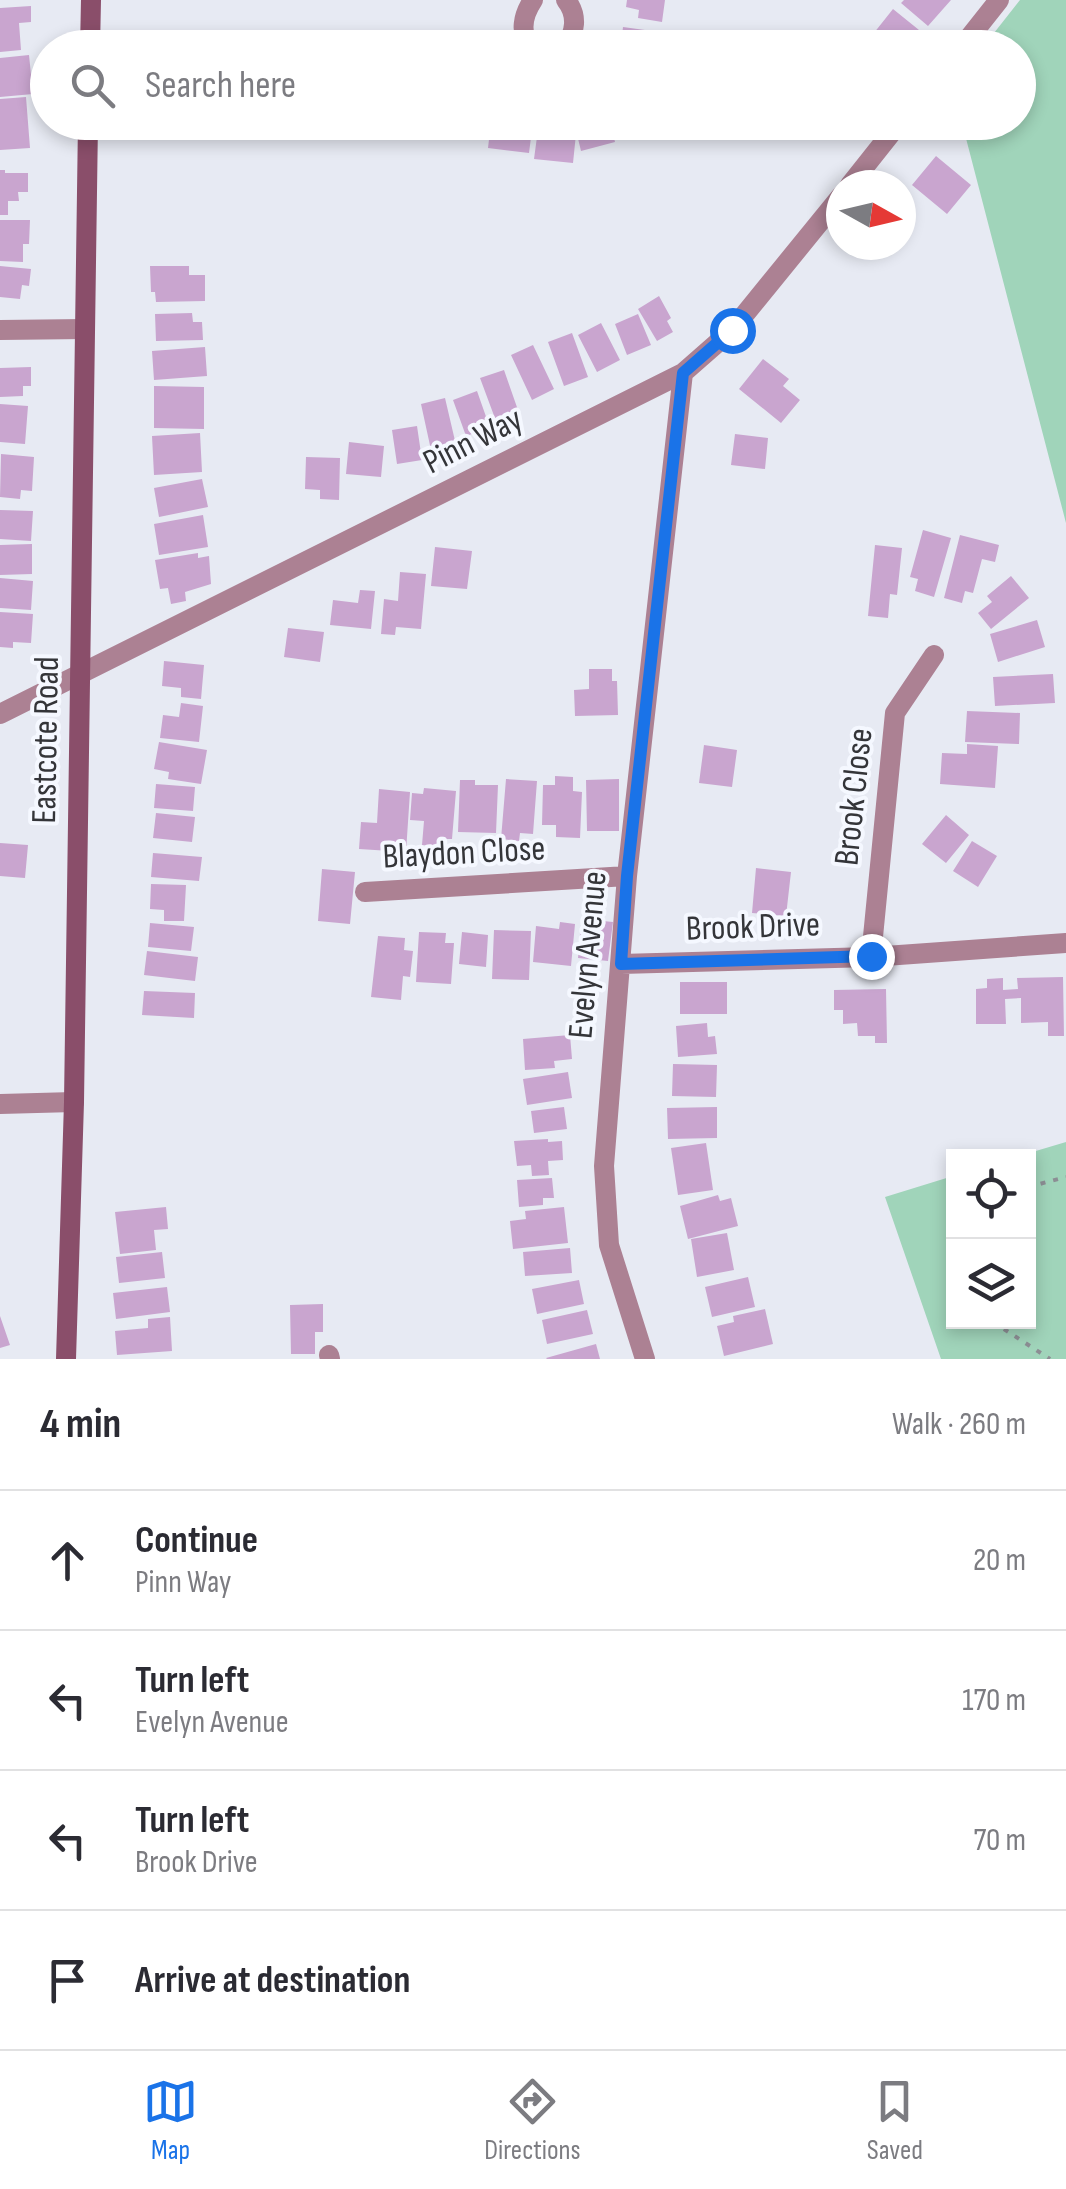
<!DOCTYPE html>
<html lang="en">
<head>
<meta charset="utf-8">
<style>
  body { margin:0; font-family:"Sofia Sans Condensed",sans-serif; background:#f2f2f3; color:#2b2b33 }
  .controls { position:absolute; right:30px; bottom:30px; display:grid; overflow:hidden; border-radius:0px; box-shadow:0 5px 15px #0003 }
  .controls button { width:90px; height:90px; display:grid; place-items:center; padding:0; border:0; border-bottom:2px solid #e1e1e2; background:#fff; color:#2b2b33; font:50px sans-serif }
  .compass { position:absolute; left:826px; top:170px; width:90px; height:90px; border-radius:50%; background:#fff; box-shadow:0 5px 15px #0003; rotate:98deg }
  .stop { position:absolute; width:30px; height:30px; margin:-22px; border:8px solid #1a73e8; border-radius:50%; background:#fff }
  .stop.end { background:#1a73e8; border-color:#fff; box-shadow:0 2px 10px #0008 }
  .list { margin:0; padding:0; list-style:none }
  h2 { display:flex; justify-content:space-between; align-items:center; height:130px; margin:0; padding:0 40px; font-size:42px }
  h2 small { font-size:32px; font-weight:400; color:#7c7c81 }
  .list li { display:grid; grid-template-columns:65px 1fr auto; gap:30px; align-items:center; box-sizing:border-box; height:140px; padding:0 40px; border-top:2px solid #e1e1e2 }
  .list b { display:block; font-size:38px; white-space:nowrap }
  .list p { margin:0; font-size:32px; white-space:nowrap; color:#7c7c81 }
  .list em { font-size:32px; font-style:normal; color:#7c7c81 }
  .icon { flex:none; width:55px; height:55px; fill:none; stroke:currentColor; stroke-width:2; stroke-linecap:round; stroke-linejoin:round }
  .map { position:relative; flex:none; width:1066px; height:1359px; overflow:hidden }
  .search { position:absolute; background:#fff; box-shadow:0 5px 15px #0003; left:30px; right:30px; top:30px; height:110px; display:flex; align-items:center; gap:25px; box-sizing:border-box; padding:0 35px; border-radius:55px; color:#7c7c81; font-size:38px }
  .sheet { height:690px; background:#fff }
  nav { display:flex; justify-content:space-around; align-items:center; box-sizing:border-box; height:140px; border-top:2px solid #e1e1e2; background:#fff; font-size:28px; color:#7c7c81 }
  nav a { display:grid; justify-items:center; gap:5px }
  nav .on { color:#1a73e8 }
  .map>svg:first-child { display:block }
  .green { fill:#a0d4ba }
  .building { fill:#c9a5cf }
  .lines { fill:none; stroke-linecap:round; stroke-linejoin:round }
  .path { stroke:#8c8e94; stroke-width:4; stroke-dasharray:5 8; stroke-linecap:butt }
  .minor { stroke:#ac8193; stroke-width:20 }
  .secondary { stroke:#8a4e6a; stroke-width:20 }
  .route { stroke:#1a73e8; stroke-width:12 }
  .labels { text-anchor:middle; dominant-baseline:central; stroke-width:8; stroke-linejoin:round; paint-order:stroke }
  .street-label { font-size:35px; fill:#343539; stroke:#f5f8ff }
</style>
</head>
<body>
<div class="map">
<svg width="1066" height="1359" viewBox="0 0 1066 1359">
  <rect width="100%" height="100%" fill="#e7eaf3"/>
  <!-- green -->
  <path class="green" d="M1020,0H1066V523L962,123L1018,122V48L983,47Z
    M1066,1142V1359H941L885,1197L953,1176L954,1322H1028V1156H1019Z"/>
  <!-- building -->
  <path class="building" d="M627,0H665L662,22L638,18L639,10L626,7Z
    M904,0H951L928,26L901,3Z
    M31,6V22L19,23L21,50L0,52V8Z
    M893,9L919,30L905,48H862Z
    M623,27L674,34L672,48L621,44Z
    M29,55L33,94L0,97V58Z
    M26,97L30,148L0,150V99Z
    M491,122H533L529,153L488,148Z
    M539,122L565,123L564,132L576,134L573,163L534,159Z
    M574,122H610L615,142L581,151Z
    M936,156L971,185L947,214L912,185Z
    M0,170H5V173H28V192H18L19,201H8V215H0Z
    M0,220H30L29,244H23V262L0,261Z
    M0,266L31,269L29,286L22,285L20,299L0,297Z
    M150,266H189V275H205V301L156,302L155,292H151Z
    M659,296L671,318L667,321L673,332L657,341L638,309Z
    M192,313L193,322H202L203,340L156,341L155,314Z
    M638,314L651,345L627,355L615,324Z
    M601,323L620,360L597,372L578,335Z
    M572,333L588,377L564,386L548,342Z
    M533,345L554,389L532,400L511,355Z
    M205,347L207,376L154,380L152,351Z
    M763,359L789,379L783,386L800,400L781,423L739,389Z
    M31,367V386H23V396L0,397V368Z
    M504,370L519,413L496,421L480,378Z
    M154,386L204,387V429L154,428Z
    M477,391L490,428L466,436L453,400Z
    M445,398L456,445L431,450L421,404Z
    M0,404L28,406L25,444L0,442Z
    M417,426L422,460L397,464L392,430Z
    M200,433L202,472L154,475L152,436Z
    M735,434L768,438L765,469L731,465Z
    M349,442L384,446L381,477L346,474Z
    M1,454L34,457L32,491L21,490L20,499L0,497Z
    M306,457L340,458L339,500L320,499V490L305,489Z
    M202,479L208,507L159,517L154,488Z
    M0,510L33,511L31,541L0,539Z
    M203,515L208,547L159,555L154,524Z
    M923,530L951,538L934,597L915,591L918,579L910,577Z
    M960,535L999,545L995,562L982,559L973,593L965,591L962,603L944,598Z
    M32,544V574L0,575V545Z
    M875,545L902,548L897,595L890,594L888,618L868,616Z
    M435,547L472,551L467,589L431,586Z
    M198,553V558L209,556L211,584L185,592L186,601L171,604L168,588L160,589L155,560Z
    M400,572L426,574L421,629L396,627L395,635L381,634L384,599L398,601Z
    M1011,576L1029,598L991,629L978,613L992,602L987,596Z
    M0,578L33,581L31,610L0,608Z
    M360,590L375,591L371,629L330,625L333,600L358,603Z
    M0,612L33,614L31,643L13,642V648L0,647Z
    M1037,620L1045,647L998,662L990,634Z
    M288,628L324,632L320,662L284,657Z
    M164,661L204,665L201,699L181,697V688L162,686Z
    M589,669H612V681H617L618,715L575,716L574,690L589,689Z
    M1053,674L1055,703L995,706L993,677Z
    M181,703L203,706L199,742L160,738L163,715L179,717Z
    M967,711L1020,713L1019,744L965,742Z
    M159,742L207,750L201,784L168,779L169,772L154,769Z
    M967,744L998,746L995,788L940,784L942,753L967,754Z
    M704,745L737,750L732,787L699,783Z
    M555,776L573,777V791L582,792L580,838L556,837V825H542L543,785H555Z
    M506,779L537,781L533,834L520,833L519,841L501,839Z
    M619,779V831H587L586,780Z
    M460,780H475V785H498L496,833L458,832Z
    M156,784L195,787L193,811L154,808Z
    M424,788L456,791L452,839H444L443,847L422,845L424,821L410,820L412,793L423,794Z
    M379,789L410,792L406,852L359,849L361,822L377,823Z
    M156,813L195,817L192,842L153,838Z
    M946,815L969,835L946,863L922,844Z
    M972,841L997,856L978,887L953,871Z
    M0,843L28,845L25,878L0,876Z
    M153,853L202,857L199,881L151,877Z
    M756,868L791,872L786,916L752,913Z
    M322,869L355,872L350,924L318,921Z
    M151,884L186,885L184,921H164V910L150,909Z
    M582,919L613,922L608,961L578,958Z
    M560,922L575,924L571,966L533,962L536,926L559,929Z
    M150,923L194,927L191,951L148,947Z
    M494,930L531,931L529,980L492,979Z
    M419,932L446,933L445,943H454L451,984L416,982Z
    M462,932L488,935L486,967L459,964Z
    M378,936L405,938L404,950L413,951L410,977L403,976L401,1000L371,997Z
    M147,951L198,957L195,981L144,975Z
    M1063,977L1064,1036H1048V1022L1021,1023V998L1005,999L1006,1024H976V989L987,988V979L1003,978V990L1018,989L1017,978Z
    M680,982H727V1014H680Z
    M886,989L887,1043H875V1036H858L857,1023L843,1024V1010H834V990Z
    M144,991L195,993L194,1018L142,1015Z
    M707,1023L708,1037L715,1036L717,1054L678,1057L676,1026Z
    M570,1035L572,1059L554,1061L555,1068L525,1070L523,1039Z
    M673,1064L717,1065L716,1097L672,1096Z
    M568,1072L572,1098L527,1105L523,1079Z
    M564,1107L567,1129L534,1133L531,1111Z
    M717,1107V1138L668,1139L667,1108Z
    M548,1139V1142L562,1141L563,1160L548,1161L549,1175L532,1176L531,1165L517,1166L514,1141Z
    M706,1143L713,1190L678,1195L671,1148Z
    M552,1178L554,1198H543V1205L519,1207L517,1180Z
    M718,1195L720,1201L731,1198L738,1226L688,1239L680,1206Z
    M166,1207L168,1229L154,1230L156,1250L120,1254L115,1212Z
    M564,1207L568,1243L513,1249L510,1221L526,1219L525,1211Z
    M727,1233L734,1270L697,1277L691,1239Z
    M570,1248L572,1273L525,1276L523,1252Z
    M162,1252L165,1278L119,1283L116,1257Z
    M748,1277L755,1307L712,1317L705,1287Z
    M579,1280L584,1304L537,1314L532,1289Z
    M167,1287L170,1312L116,1319L113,1293Z
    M323,1304V1332H315V1354H291L290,1305Z
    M765,1309L773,1344L724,1356L717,1326L734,1322L733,1316Z
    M587,1310L593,1334L547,1344L542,1320Z
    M0,1316L10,1345L0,1348Z
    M170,1317L172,1351L117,1355L115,1331L148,1328V1319Z
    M596,1344L600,1359H547L546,1358Z"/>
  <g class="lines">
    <!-- path -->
    <path class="path" d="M1028,1187L1066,1177
      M993,1322L1050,1359"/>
    <!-- minor -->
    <path class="minor" d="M531,48C519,33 523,15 533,0
      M564,48C576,33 578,15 566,0
      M961,48L999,0
      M850,185L900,122
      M0,330L85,329
      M0,714L683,373L732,330L841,196
      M365,892L627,876
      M871,957L895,713L934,655
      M621,964L871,957L1066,943
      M0,1104L74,1102
      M329,1355L330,1359
      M645,1359L609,1245L604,1166L627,876L683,373"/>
    <!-- secondary -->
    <path class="secondary" d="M90,48L91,0
      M66,1359L74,1102L88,122"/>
  </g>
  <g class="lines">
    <!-- route -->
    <path class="route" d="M732,330L683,373L627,876L621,964L871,956"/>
  </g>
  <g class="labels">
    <!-- street labels -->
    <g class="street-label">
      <text transform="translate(473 441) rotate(-27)">Pinn Way</text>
      <text transform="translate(46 740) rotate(-89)">Eastcote Road</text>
      <text transform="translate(854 797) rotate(-84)">Brook Close</text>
      <text transform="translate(464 853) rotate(-3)">Blaydon Close</text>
      <text transform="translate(753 927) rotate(-2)">Brook Drive</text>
      <text transform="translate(588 955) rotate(-85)">Evelyn Avenue</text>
    </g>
  </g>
</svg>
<div class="controls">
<button><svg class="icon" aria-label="locate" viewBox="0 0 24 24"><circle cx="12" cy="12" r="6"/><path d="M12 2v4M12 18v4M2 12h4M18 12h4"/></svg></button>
<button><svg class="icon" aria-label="layers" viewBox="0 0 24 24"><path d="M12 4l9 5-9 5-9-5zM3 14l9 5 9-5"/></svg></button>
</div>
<svg class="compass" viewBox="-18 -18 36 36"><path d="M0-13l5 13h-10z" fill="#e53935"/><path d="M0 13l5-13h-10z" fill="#7c7c81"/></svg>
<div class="stop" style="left:732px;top:330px"></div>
<div class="stop end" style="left:871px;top:956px"></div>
<div class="search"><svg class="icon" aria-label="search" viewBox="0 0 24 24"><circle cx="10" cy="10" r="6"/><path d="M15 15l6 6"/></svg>Search here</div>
</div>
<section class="sheet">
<h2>4 min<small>Walk · 260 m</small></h2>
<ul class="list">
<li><svg class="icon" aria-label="ahead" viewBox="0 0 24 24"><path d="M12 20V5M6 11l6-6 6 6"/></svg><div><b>Continue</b><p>Pinn Way</p></div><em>20 m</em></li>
<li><svg class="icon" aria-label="left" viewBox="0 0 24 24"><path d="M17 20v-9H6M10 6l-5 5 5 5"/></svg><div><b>Turn left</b><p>Evelyn Avenue</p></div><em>170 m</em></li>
<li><svg class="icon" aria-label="left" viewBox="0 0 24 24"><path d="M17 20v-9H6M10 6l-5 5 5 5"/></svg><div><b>Turn left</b><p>Brook Drive</p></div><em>70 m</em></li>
<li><svg class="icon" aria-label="arrive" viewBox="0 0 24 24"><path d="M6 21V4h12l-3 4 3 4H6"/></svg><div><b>Arrive at destination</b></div></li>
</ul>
</section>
<nav>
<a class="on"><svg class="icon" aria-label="map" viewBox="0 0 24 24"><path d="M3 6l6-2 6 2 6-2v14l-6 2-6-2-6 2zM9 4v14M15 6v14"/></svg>Map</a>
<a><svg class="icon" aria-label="directions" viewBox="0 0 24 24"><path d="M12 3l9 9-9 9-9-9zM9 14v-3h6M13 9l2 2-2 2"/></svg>Directions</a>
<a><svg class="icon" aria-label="saved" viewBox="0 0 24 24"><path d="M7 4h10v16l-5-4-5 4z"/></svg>Saved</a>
</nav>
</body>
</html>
